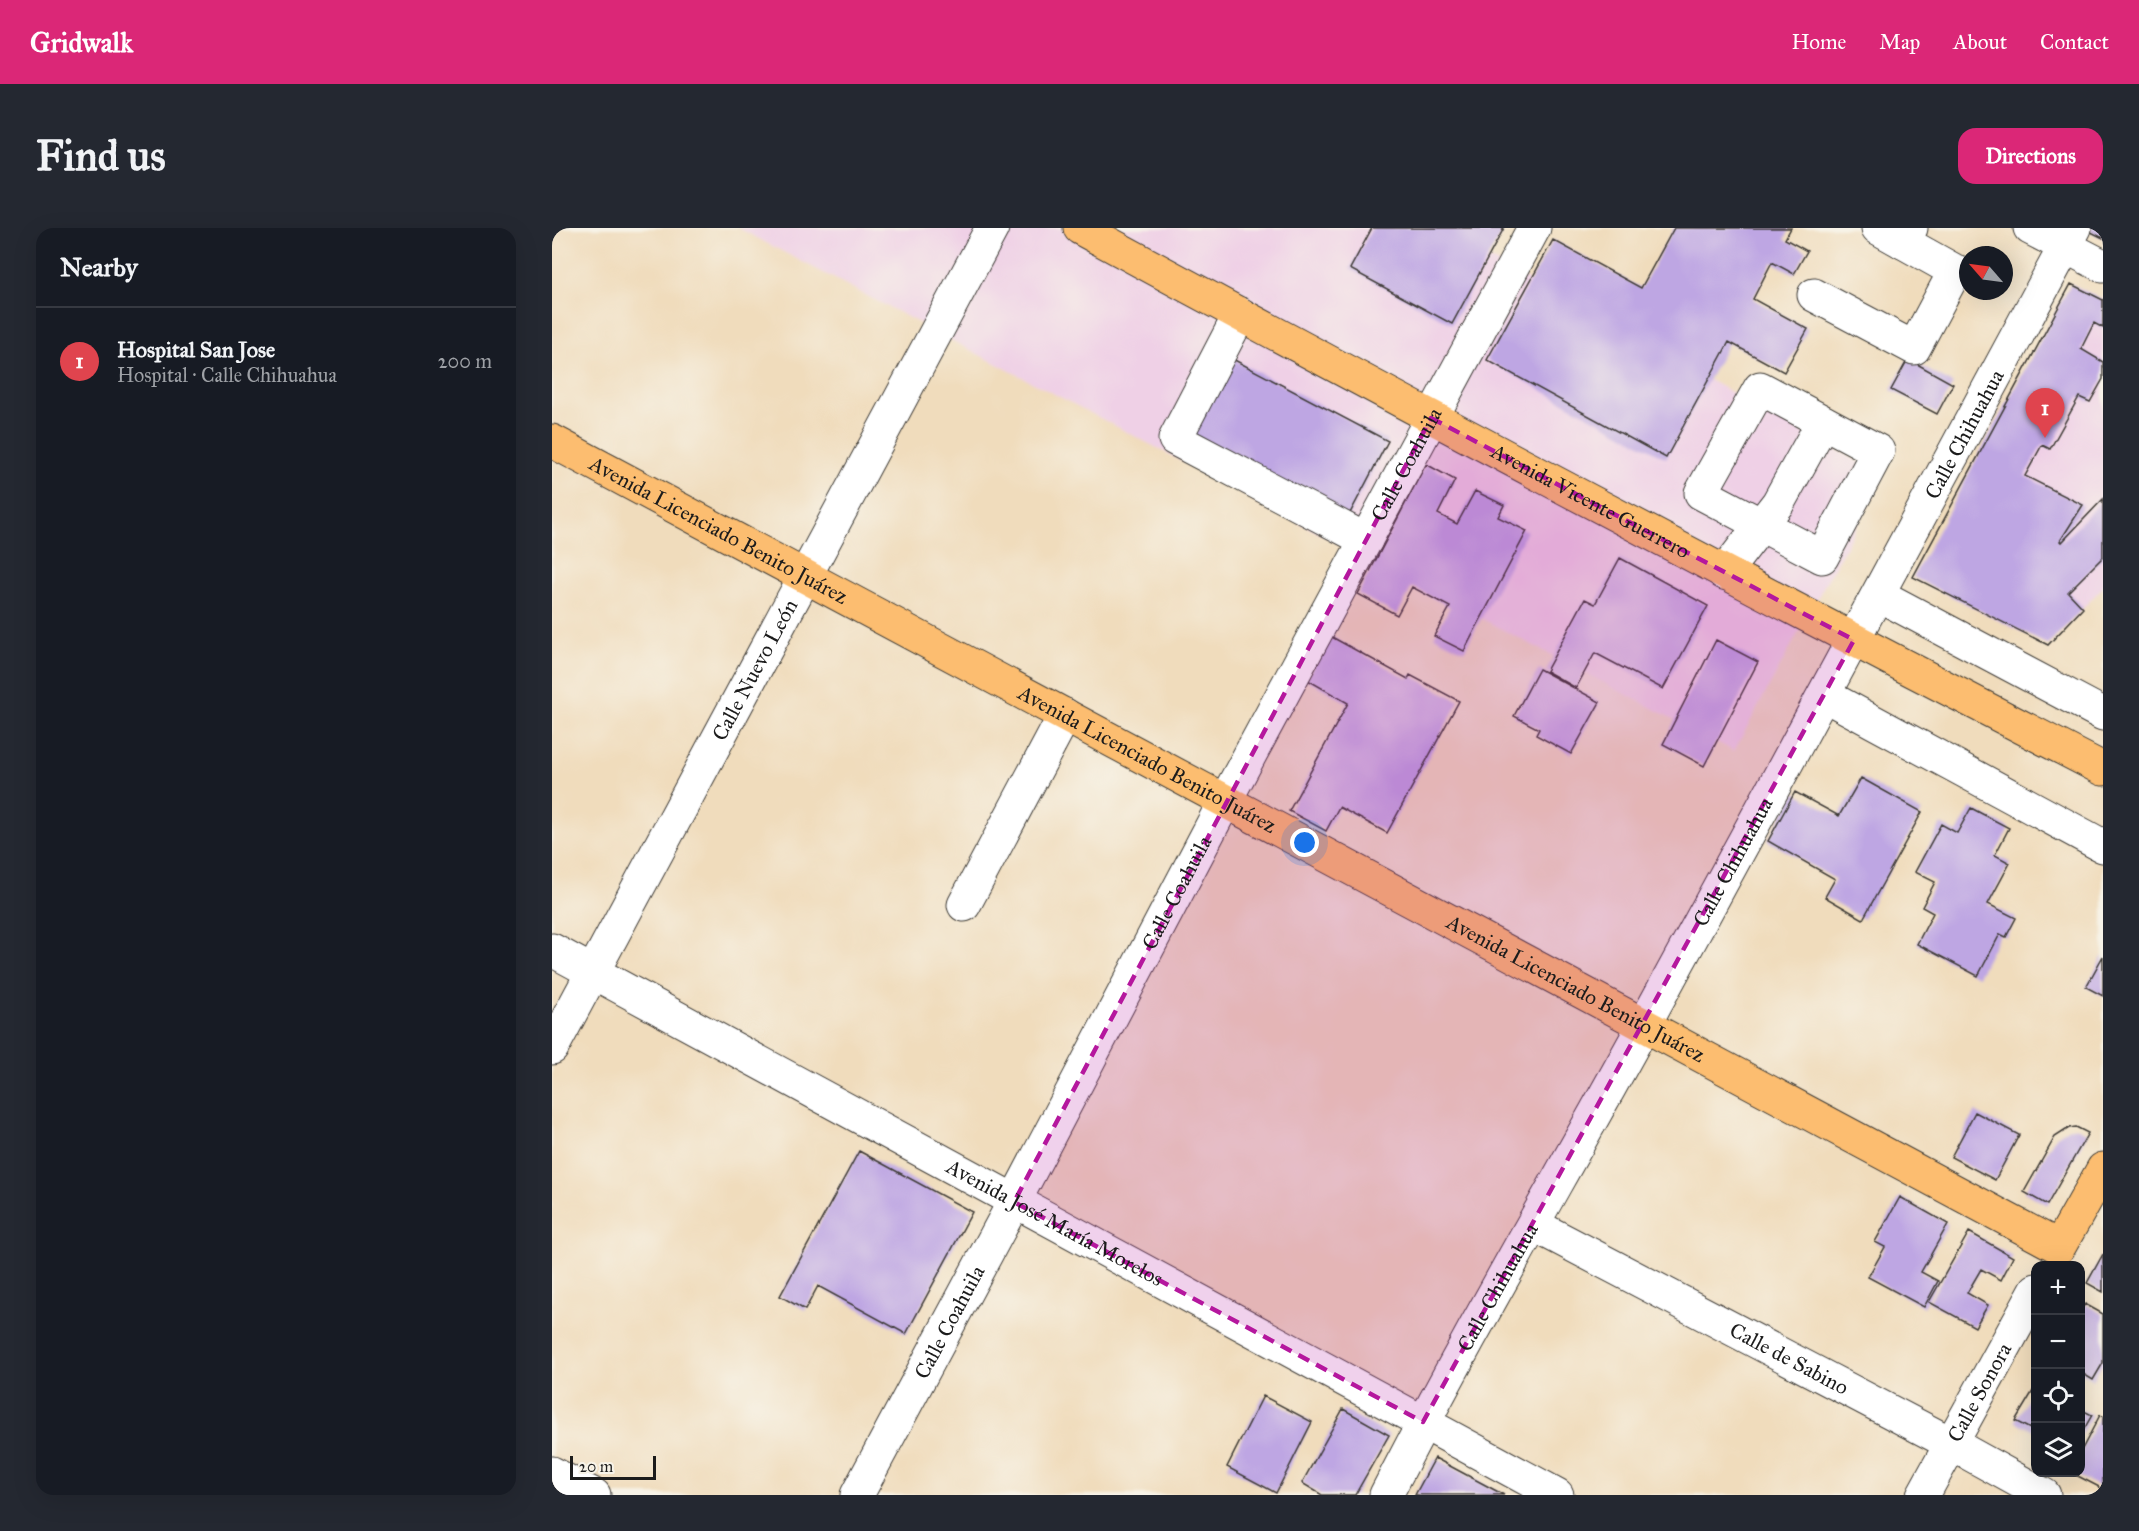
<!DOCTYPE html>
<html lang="en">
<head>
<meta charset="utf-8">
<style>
  body { margin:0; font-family:"IM FELL Great Primer",serif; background:#242831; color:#f1f3f6 }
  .controls { position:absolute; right:18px; bottom:18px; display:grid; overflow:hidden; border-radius:12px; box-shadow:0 6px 24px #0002 }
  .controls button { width:54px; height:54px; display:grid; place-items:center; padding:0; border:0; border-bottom:2px solid #363941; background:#171b24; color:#f1f3f6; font:30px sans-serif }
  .compass { position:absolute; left:1407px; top:18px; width:54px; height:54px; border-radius:50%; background:#171b24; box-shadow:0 6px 24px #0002; rotate:298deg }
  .scale { position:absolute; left:18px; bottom:15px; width:86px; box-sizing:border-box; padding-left:6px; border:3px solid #1c1c1c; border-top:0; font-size:16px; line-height:21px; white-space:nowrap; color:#1c1c1c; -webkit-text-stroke:4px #f7f3e8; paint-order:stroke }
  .you { position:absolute; left:753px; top:615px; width:21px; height:21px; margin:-15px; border:4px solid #fff; border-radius:50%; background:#1a73e8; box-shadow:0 0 0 9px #1a73e833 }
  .badge { display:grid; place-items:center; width:39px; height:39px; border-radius:50%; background:#db2777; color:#fff; font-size:20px; font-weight:700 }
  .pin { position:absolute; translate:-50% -50px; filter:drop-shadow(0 2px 3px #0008) }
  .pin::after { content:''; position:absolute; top:32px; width:21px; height:18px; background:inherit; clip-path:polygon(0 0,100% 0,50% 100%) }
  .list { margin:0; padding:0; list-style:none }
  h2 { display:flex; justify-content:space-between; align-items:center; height:78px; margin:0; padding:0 24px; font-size:26px }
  h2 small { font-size:20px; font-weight:400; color:#9ea1a6 }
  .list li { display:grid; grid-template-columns:39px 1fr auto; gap:18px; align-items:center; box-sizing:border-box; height:108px; padding:0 24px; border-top:2px solid #363941 }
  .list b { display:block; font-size:22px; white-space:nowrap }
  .list p { margin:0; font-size:20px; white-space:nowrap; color:#9ea1a6 }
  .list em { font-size:20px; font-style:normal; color:#9ea1a6 }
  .icon { flex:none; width:33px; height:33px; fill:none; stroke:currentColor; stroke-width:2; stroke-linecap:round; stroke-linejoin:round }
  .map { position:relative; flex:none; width:1551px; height:1267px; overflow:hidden; border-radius:18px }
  header { display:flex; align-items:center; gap:36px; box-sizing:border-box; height:84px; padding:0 30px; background:#db2777; color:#fff }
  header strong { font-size:28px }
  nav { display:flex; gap:33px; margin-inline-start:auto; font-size:21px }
  .intro { display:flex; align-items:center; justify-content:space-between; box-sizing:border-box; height:144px; padding:0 36px }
  h1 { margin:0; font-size:42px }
  .button { padding:15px 27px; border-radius:18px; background:#db2777; color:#fff; font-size:21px; font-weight:700 }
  main { display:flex; gap:36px; padding:0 36px }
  aside { flex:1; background:#171b24; border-radius:18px; box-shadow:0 6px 24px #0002 }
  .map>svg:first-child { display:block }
  .built { fill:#efd0e6 }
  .building { fill:#bea6e3 }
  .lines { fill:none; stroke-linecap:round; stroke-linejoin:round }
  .minor-casing { stroke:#3c3934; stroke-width:35 }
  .major-casing { stroke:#3c3934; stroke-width:35 }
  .minor { stroke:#fff; stroke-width:33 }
  .major { stroke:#fcbd6f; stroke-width:33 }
  .marked { fill:#b5179e; fill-opacity:0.2; stroke:#b5179e; stroke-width:4.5; stroke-dasharray:12 8; stroke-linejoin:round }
  .labels { text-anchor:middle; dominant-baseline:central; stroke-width:6; stroke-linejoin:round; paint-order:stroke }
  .street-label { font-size:21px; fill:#1c1c1c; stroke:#f7f3e8 }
</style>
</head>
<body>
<header>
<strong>Gridwalk</strong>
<nav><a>Home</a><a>Map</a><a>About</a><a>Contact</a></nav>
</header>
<div class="intro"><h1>Find us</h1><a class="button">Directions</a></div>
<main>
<aside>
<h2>Nearby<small></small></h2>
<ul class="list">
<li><span class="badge" style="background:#e0444e">1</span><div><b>Hospital San Jose</b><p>Hospital · Calle Chihuahua</p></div><em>200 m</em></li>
</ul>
</aside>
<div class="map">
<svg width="1551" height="1267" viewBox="0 0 1551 1267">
  <rect width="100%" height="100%" fill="#f7f3e8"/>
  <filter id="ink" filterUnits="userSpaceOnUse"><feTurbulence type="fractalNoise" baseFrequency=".0167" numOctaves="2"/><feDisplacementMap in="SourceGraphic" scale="12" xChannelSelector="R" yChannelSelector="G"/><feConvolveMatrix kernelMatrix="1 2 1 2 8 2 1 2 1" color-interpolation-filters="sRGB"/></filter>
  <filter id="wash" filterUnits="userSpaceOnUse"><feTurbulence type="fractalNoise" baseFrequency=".008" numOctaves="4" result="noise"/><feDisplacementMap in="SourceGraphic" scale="24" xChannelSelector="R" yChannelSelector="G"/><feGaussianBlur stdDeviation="1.35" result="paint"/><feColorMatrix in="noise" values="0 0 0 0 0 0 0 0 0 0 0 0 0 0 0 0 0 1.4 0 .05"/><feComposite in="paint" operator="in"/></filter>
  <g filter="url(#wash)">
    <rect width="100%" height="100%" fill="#f0dcbc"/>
    <!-- built -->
    <path class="built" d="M186,0H881L1332,248L1182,523Z
      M1519,56L1551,72V359L1496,417L1361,349Z"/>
    <g id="blocks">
      <!-- building -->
      <path class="building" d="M820,0H952L900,96L798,41Z
        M1122,0H1239L1233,11L1255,23L1242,46L1220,34L1201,71L1256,101L1232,144L1177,114L1114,230L935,132L1001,12L1089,60Z
        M1539,0H1551V10L1537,3Z
        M1519,56L1551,72V100L1542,95L1529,121L1551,134V151L1538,174L1527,169L1498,221L1490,217L1473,248L1531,277L1508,313L1510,314L1551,271V329L1516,364L1531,380L1496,417L1361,349Z
        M673,127L836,213L796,289L632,203Z
        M1356,131L1401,156L1385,186L1339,162Z
        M874,236L903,252L886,286L905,296L923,263L952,277L946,289L975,303L912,423L882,408L898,379L860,359L845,387L806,366Z
        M1068,330L1156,378L1111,461L1043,425L1024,460L994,443L1033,371L1043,376Z
        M778,408L856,451L858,447L907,473L835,605L787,579L774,603L737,583L796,475L754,451Z
        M1164,412L1206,434L1152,538L1111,516Z
        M987,441L1048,474L1019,526L984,507L987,501L962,488Z
        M1309,550L1370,584L1311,691L1273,669L1283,651L1216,613L1243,564L1287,588Z
        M1419,580L1457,600L1443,627L1458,635L1436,676L1464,690L1454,709L1448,706L1426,748L1365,716L1381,685L1370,679L1383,654L1363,644L1389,596L1405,605Z
        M1551,728V768L1534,759Z
        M1423,884L1467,907L1443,952L1399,929Z
        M1524,899L1536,905L1495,977L1472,964L1503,909L1517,900Z
        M307,923L420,984L354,1106L266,1058L253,1082L228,1068Z
        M1348,969L1396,996L1369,1044L1386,1053L1372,1079L1316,1049L1333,1019L1323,1014Z
        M1417,1004L1461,1029L1449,1052L1429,1041L1415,1065L1436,1077L1423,1099L1377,1074Z
        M1551,1026V1064L1535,1055Z
        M1533,1076L1551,1086V1135L1541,1152L1528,1144V1083Z
        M1484,1158V1204L1463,1193Z
        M711,1168L760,1194L724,1265L675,1239Z
        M791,1181L837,1207L803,1267H770L750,1255Z
        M1528,1181L1540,1187L1528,1208Z
        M1548,1187L1551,1189V1261L1518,1244H1528V1225Z
        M883,1230L952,1267H863Z"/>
    </g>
  </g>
  <g filter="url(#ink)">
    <use href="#blocks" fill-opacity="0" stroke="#3c3934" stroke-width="1.5"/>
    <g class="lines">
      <!-- minor casing -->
      <g class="minor-casing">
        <g id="minor">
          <path d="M1326,0L1351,14"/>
          <path d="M1478,0L1551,38"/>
          <path d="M1262,67L1362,120L1403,43L1351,14L1359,0"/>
          <path d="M688,86L623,211L814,312"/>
          <path d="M1208,160L1326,223L1270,329L1149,265Z"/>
          <path d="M1172,345L1226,275L1271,194"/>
          <path d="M1327,367L1551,486"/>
          <path d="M1272,467L1551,618"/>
          <path d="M412,677L513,487"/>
          <path id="s1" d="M0,722L1005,1267"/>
          <path id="s2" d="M0,820L440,0"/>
          <path id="s3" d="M982,997L1398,1215L1492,1267"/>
          <path d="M0,1245L42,1267"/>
          <path id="s4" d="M305,1267L462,974L673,573L982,0"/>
          <path id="s5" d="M834,1267C915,1108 1006,954 1092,797C1237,532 1381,266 1523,0"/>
          <path id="s6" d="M1371,1267L1484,1062"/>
        </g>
      </g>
      <!-- major casing -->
      <g class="major-casing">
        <g id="major">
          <path id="s7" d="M528,0C867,184 1208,364 1551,541"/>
          <path id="s8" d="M0,213L1507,1019L1551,941"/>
        </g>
      </g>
      <!-- minor -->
      <use href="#minor" class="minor"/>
      <!-- major -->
      <use href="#major" class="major"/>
    </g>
  </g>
  <!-- marked area -->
  <path class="marked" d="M879,190L1302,412L871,1194L462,974Z"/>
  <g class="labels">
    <!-- street labels -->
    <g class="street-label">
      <text stroke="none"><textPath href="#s5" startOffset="1208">Calle Chihuahua</textPath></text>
      <text stroke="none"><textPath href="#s4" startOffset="1168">Calle Coahuila</textPath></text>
      <text stroke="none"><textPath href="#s7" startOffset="579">Avenida Vicente Guerrero</textPath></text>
      <text stroke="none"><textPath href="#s8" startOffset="189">Avenida Licenciado Benito Juárez</textPath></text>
      <text stroke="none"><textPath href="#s2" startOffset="429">Calle Nuevo León</textPath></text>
      <text stroke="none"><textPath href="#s8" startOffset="675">Avenida Licenciado Benito Juárez</textPath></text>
      <text stroke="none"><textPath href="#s5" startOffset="722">Calle Chihuahua</textPath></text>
      <text stroke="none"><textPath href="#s4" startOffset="682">Calle Coahuila</textPath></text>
      <text stroke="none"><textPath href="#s8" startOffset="1161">Avenida Licenciado Benito Juárez</textPath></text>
      <text stroke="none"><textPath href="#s1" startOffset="572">Avenida José María Morelos</textPath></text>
      <text stroke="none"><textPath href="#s5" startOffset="236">Calle Chihuahua</textPath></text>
      <text stroke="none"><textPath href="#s4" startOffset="196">Calle Coahuila</textPath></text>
      <text stroke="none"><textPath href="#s3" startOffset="288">Calle de Sabino</textPath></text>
      <text stroke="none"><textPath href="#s6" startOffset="117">Calle Sonora</textPath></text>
    </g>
  </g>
</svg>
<div class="controls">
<button>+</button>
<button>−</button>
<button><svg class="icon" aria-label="locate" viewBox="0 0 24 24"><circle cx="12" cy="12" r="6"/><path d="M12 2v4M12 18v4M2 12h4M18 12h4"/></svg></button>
<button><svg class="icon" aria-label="layers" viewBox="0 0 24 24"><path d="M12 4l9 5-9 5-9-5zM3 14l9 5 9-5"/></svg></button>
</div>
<svg class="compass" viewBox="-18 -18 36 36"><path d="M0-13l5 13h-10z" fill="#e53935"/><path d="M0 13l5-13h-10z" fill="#9ea1a6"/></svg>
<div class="scale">20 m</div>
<div class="you"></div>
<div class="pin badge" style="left:1493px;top:210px;background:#e0444e">1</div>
</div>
</main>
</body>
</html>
